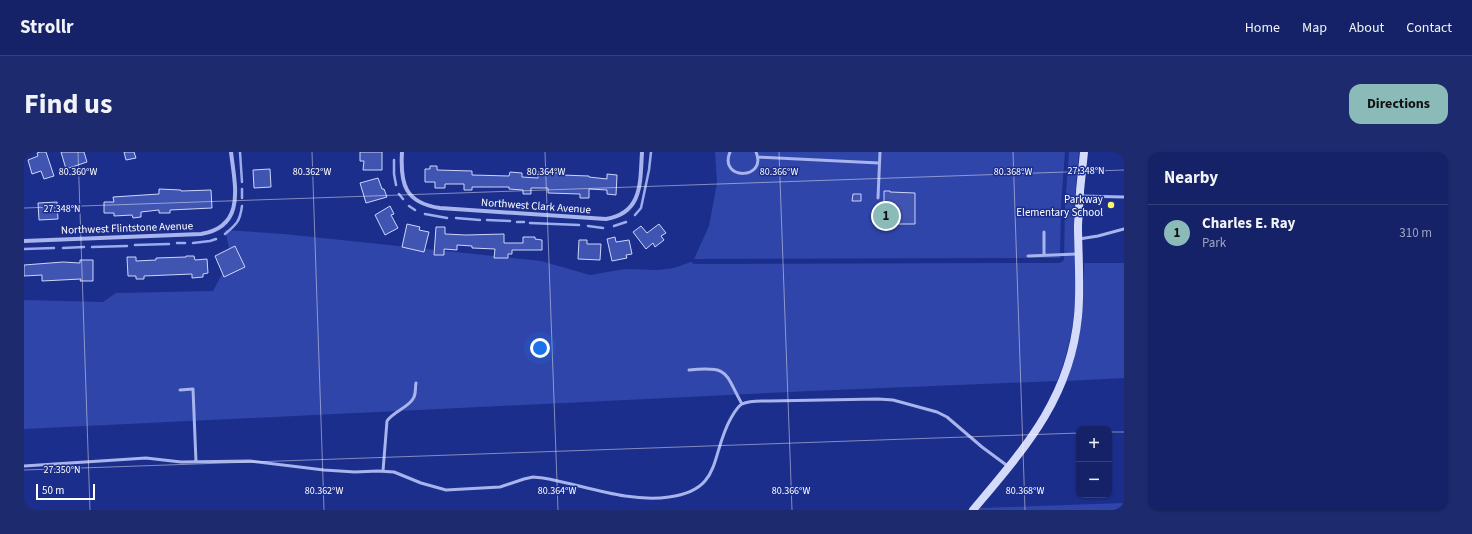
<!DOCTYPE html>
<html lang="en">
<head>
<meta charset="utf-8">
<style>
  body { margin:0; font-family:"Source Sans 3",sans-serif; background:#1e2a6e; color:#f1f3f6 }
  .controls { position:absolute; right:12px; bottom:12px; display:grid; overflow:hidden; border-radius:8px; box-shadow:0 1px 3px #0004 }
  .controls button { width:36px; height:36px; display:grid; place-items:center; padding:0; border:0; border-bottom:1px solid #343f7c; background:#152268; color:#f1f3f6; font:20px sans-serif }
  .scale { position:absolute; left:12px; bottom:10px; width:59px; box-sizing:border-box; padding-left:4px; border:2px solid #fff; border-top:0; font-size:11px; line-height:14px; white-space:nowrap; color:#fff; -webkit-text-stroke:3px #1c2e8b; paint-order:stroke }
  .you { position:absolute; left:516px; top:196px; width:14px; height:14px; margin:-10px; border:3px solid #fff; border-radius:50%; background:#1a73e8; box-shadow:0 0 0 6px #1a73e833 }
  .badge { display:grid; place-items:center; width:26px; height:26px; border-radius:50%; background:#8bbbb9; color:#111; font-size:13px; font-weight:700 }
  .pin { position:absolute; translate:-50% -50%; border:2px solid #fff; box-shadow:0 1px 4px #0006 }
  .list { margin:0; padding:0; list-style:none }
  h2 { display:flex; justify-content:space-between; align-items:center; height:52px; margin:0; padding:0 16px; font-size:17px }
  h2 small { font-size:13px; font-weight:400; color:#9da4c0 }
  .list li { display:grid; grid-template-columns:26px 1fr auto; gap:12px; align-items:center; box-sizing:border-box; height:56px; padding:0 16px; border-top:1px solid #343f7c }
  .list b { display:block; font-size:15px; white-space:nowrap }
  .list p { margin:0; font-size:13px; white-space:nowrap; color:#9da4c0 }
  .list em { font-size:13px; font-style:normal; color:#9da4c0 }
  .map { position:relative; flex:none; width:1100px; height:358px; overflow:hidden; border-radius:12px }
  header { display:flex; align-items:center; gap:24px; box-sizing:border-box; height:56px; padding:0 20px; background:#152268; border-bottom:1px solid #343f7c }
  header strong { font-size:19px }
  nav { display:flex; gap:22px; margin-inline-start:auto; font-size:14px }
  .intro { display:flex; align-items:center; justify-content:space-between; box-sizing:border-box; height:96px; padding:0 24px }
  h1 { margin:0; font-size:28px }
  .button { padding:10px 18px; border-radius:12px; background:#8bbbb9; color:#111; font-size:14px; font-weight:700 }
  main { display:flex; gap:24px; padding:0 24px }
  aside { flex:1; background:#152268; border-radius:12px; box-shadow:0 1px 3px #0004 }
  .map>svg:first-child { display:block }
  .green { fill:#2f45a9 }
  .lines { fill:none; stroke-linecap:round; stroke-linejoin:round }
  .stream { stroke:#9babee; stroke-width:2.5 }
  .building { fill:#4054b2; stroke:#cdd5f9 }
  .lane { stroke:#a8b4ed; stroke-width:3 }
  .street { stroke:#a8b4ed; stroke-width:4 }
  .secondary { stroke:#d4daf9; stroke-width:8 }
  .ticks { fill:none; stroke:#fff; stroke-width:1; stroke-opacity:0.45 }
  .poi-dot { fill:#fdfa66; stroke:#1c2e8b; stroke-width:1.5 }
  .labels { text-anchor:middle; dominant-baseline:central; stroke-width:3; stroke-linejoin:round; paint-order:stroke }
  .poi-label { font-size:11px; fill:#fff; stroke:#1c2e8b; text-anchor:end }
  .street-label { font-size:11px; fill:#fff; stroke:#1c2e8b }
  .ticks-label { font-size:10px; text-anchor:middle; fill:#fff; stroke:#1c2e8b; stroke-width:3; stroke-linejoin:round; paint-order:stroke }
</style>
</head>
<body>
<header>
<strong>Strollr</strong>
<nav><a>Home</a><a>Map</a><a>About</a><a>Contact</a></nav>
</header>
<div class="intro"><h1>Find us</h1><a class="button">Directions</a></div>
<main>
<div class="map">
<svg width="1100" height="358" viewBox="0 0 1100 358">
  <rect width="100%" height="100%" fill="#1c2e8b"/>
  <!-- green -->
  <path class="green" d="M691,0H1041L1037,53L1036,106L670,107L685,74L693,31Z
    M1045,0H1055C1053,24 1050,48 1050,73C1050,91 1052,109 1052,128C1052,162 1046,198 1033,229L787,239L0,277V148L79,150L92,141L189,139L207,105L201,78L260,82L517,109L566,123L601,117L634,118L650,116L667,110L670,112L1036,111L1040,108L1041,53Z
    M1060,111H1100V226L1043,229C1055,187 1061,154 1060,111Z
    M1100,351V358H955L956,356Z"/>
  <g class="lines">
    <!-- stream -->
    <path class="stream" d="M216,0L218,30
      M370,8V22L372,33
      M375,42L379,47
      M218,46V37
      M385,54L391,58
      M401,62L423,66
      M611,63L617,56L625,18L627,0
      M432,66L456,68
      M463,68L486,69
      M493,70H500
      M506,71L555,73
      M564,74L579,76
      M590,74L602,70
      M201,82C213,72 216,69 218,54
      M153,91H161
      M169,91L186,89L192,87
      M111,93L145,92
      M68,95L103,94
      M39,96L60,95
      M0,97L30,96"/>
  </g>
  <!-- building -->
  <path class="building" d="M16,0H22L30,24L20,27L17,19L8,22L4,8L14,4L13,1Z
    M37,0H60L63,10L42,17Z
    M100,0H110L112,6L102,8Z
    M336,0H358V18H339L340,9H336Z
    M406,14H413V18L448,19V23L485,24L486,20L498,21V25L514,26V20L537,21V23L565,24V25L583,27V22L593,23L592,43L583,42V38L565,37V46H556V42L524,41V36H507V42H499V38L485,37V35H448V38H440V32H421V36H411V30H401V17H406Z
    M246,17L247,35L230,36L229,18Z
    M354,26L358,37H360L363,45L342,51L336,31Z
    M135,37L157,38V39L187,38L188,56L146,58V61H135V58L117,60V65L109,66L108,63L90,64V61H80V50H90L89,45L135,42Z
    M860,39H866V40L891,41V72H871V52H860Z
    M829,42H837V49H828Z
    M33,50L34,67L15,68L14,51Z
    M366,54L370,62L367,63L374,76L361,83L351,63Z
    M383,72L396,75L395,78L405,80L400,100L378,95Z
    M635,72L642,81L637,84L640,88L631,95L629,91L622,97L609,80L617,74L623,81Z
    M412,75H421V82L442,83L480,82V91H499V85H511V87L518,88V98H488V102H484V106H470L471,97L448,96V94L433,93V98L420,97V103H410Z
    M591,85L592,90L605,88L608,102L602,103L603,106L588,109L583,87Z
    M555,88H563V92H577L576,108L554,107Z
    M211,94L221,115L200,125L191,104Z
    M162,104H170L171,108L183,107L184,121L179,122V125L168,126V122L120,124V127H112V124H104L103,105H112V109L132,108V106L162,105Z
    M56,108H69V129H56L57,127L18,129V123L0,124V113L39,110L56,111Z"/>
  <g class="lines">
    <!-- lane -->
    <path class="lane" d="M706,0C694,29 744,28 732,0
      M734,5L855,11
      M1056,44L1100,45
      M854,46L856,0
      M1020,80V103
      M1055,87L1074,84L1100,77
      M1004,104L1053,102
      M665,218C706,214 700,220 718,252
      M156,238L169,237L172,310
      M0,314L122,306L157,310L226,309L300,318L331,320L354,319L370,320L397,331L422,338L476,335L500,327L509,325L519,326C560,333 603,351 645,345C699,338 686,303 707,266C710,261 713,255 718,252C726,248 737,249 745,249L854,247L869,248L913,260L923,265L958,295L985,315
      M359,319L363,269C370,259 386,255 390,245C392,241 391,236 392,231"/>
    <!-- street -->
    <path class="street" d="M378,0C376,32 381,51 416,56L582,67C619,61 616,30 618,0
      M0,89L177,82C222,75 211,34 207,0"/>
    <!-- secondary -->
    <path class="secondary" d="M949,358C1000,297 1046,247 1054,164C1057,133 1054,103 1054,73C1055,48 1057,24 1060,0"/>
  </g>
  <!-- ticks -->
  <path class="ticks" d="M54,0L66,358M288,0L300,358M521,0L534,358M755,0L768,358M989,0L1001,358M0,56L1100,18M1085,280H1100M0,318L1055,281"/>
  <!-- markers -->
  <circle class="poi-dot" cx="1087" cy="53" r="4"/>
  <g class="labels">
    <!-- poi labels -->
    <g class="poi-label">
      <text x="1079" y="47">Parkway<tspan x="1079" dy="13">Elementary School</tspan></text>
    </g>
    <!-- street labels -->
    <g class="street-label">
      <text transform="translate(512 54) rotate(4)">Northwest Clark Avenue</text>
      <text transform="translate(103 76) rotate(-2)">Northwest Flintstone Avenue</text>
    </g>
  </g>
  <g class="ticks-label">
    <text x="1062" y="22">27.348°N</text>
    <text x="54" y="23">80.360°W</text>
    <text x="288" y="23">80.362°W</text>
    <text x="522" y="23">80.364°W</text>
    <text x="755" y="23">80.366°W</text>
    <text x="989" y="23">80.368°W</text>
    <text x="38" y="60">27.348°N</text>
    <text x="38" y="321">27.350°N</text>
    <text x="300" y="342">80.362°W</text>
    <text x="533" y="342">80.364°W</text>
    <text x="767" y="342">80.366°W</text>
    <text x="1001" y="342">80.368°W</text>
  </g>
</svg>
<div class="controls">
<button>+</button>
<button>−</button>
</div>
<div class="scale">50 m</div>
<div class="you"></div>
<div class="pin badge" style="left:862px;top:64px">1</div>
</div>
<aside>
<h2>Nearby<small></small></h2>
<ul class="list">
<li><span class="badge">1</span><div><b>Charles E. Ray</b><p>Park</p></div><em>310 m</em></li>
</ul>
</aside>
</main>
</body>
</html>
